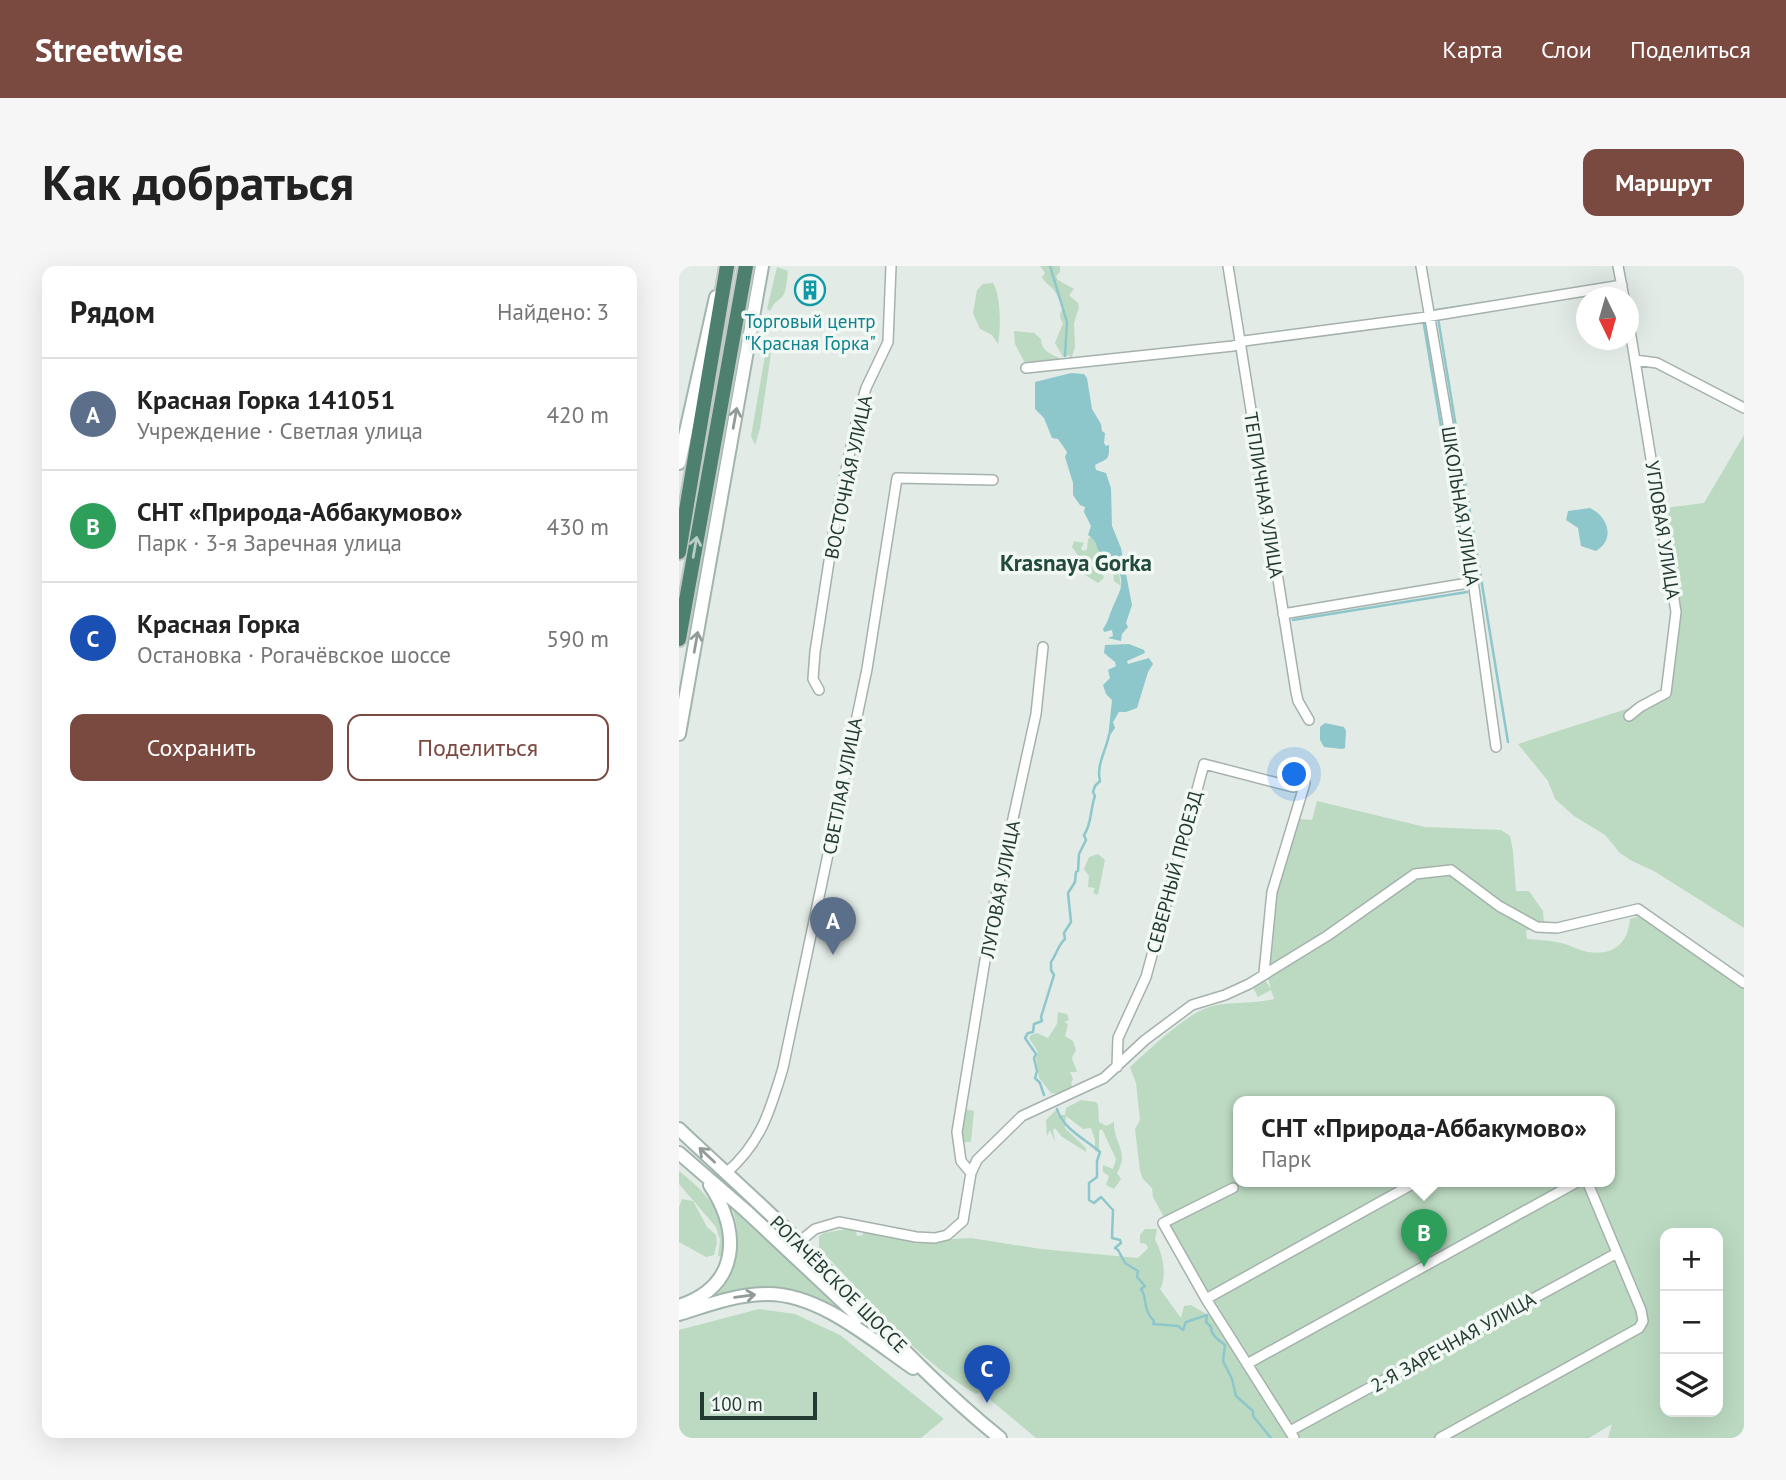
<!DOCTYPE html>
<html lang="ru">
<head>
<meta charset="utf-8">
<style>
  body { margin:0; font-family:"PT Sans",sans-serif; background:#f6f6f6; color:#222 }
  .controls { position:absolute; right:21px; bottom:21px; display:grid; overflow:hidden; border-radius:14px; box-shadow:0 7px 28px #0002 }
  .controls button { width:63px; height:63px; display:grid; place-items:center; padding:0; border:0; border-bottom:2px solid #e0e0e0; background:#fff; color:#222; font:35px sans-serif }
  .compass { position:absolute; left:897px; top:21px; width:63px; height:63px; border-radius:50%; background:#fff; box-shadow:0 7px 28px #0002; rotate:175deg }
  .scale { position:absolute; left:21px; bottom:18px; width:117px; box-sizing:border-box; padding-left:7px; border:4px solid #233a32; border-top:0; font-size:19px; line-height:24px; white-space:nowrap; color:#233a32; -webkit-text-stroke:5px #f2f8f4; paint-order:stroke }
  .you { position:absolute; left:616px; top:509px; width:24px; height:24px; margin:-18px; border:5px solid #fff; border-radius:50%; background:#1a73e8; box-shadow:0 0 0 10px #1a73e833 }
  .badge { display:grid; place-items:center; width:46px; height:46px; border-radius:50%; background:#7a4940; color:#fff; font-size:23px; font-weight:700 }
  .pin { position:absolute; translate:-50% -58px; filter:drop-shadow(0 2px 4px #0008) }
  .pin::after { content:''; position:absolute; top:37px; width:24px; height:21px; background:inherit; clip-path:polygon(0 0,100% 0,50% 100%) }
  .popup { position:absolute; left:554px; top:830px; width:382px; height:91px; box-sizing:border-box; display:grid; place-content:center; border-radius:14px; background:#fff; filter:drop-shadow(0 2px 5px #0005); font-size:23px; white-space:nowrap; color:#767676 }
  .popup b { font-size:26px; color:#222 }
  .popup::after { content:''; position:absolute; left:50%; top:100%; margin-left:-14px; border:14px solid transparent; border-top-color:#fff }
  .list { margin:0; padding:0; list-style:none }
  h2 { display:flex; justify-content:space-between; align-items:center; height:91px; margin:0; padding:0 28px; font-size:30px }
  h2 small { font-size:23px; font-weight:400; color:#767676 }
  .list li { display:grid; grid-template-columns:46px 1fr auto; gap:21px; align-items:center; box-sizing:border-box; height:112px; padding:0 28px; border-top:2px solid #e0e0e0 }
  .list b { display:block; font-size:26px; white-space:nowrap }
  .list p { margin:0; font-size:23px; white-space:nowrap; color:#767676 }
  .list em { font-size:23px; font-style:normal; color:#767676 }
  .actions { display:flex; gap:14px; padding:21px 28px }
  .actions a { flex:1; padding:16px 0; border:2px solid #7a4940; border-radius:14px; text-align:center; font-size:24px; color:#7a4940 }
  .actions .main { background:#7a4940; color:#fff }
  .icon { flex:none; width:38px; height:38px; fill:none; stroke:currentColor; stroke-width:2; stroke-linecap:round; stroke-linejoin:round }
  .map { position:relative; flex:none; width:1065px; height:1172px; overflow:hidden; border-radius:14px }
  header { display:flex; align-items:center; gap:42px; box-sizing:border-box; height:98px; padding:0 35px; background:#7a4940; color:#fff }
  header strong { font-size:33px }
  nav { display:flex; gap:38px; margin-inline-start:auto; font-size:24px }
  .intro { display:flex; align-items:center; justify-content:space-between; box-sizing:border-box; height:168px; padding:0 42px }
  h1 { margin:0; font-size:49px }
  .button { padding:18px 32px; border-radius:14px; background:#7a4940; color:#fff; font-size:24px; font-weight:700 }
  main { display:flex; gap:42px; padding:0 42px }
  aside { flex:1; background:#fff; border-radius:14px; box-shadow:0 7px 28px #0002 }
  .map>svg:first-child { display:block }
  .green { fill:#bcdac2; fill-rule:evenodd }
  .water { fill:#8ec7cb }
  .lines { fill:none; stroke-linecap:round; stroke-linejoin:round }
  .stream { stroke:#8ec7cb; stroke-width:2.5 }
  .minor-casing { stroke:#a5b2ac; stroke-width:12 }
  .secondary-casing { stroke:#a1b5ad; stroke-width:16 }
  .trunk-casing { stroke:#c1c8c6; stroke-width:18 }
  .minor { stroke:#fff; stroke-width:9 }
  .secondary { stroke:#fff; stroke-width:12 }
  .trunk { stroke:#4e8070; stroke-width:14 }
  .oneway { stroke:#919c98 }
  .oneway2 { stroke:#b9cec6 }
  .labels { text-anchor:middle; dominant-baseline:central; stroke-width:7; stroke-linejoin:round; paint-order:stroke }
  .culture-label { font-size:19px; fill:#0d838f; stroke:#f2f8f4 }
  .street-label { font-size:19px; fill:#233a32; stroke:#f2f8f4 }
  .quarter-label { font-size:23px; font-weight:bold; fill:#214a3d; stroke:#f2f8f4 }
</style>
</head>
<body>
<header>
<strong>Streetwise</strong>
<nav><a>Карта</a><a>Слои</a><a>Поделиться</a></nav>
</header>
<div class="intro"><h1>Как добраться</h1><a class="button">Маршрут</a></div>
<main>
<aside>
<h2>Рядом<small>Найдено: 3</small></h2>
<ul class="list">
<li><span class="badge" style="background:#5c6f8a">A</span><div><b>Красная Горка 141051</b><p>Учреждение · Светлая улица</p></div><em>420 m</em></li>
<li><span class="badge" style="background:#2e9e5b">B</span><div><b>СНТ «Природа-Аббакумово»</b><p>Парк · 3-я Заречная улица</p></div><em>430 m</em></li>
<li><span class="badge" style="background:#1a4fb4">C</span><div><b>Красная Горка</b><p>Остановка · Рогачёвское шоссе</p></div><em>590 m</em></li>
</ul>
<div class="actions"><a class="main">Сохранить</a><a>Поделиться</a></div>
</aside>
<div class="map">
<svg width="1065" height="1172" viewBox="0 0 1065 1172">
  <rect width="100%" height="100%" fill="#e2ebe6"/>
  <!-- green -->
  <path class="green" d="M361,0H381V6L377,10L379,14L395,23L390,29L399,37L400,41L395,57L396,81L392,94L390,89L384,91L376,77L384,57C380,51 380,47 385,41C381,36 378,28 374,23C370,19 366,17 363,11L366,7Z
    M98,1L109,5C108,13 108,25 103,31C97,37 96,35 91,45L88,43Z
    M314,17C322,29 322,64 319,78L313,69L301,63L294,47L298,24L304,18Z
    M335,65L355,67L362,73C362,84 370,87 380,92L377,97L347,99L336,78Z
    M93,80L81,162L76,179L72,170L87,84Z
    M1065,169V662L975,605L953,595L941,587L926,569L895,550L876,533L869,515L839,478L991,429L1002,351L985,242L1025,237Z
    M413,270L421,288L434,295L439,302L442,320L435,315L434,305L427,303L423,298L421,301L425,312L419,317L406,309L407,299L401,301L407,290L400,291L393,281L395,275L405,277L402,283L405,285L408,283L409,273Z
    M638,535L746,561L822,564L831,570L834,585L837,625H850L864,645L865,657L847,665L848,673C858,674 867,674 877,676C888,677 898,684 909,686C935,690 949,677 951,653L964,649L1065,722V1172H929L933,1158L910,1172H357L302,1126L297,1128C235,1092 188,1032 140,982V970L145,967L173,962L176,963L178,970L183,969L187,964L233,975L292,972L362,983L459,992L469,982L467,978L461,977V969L466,963H478L476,974C483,985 489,1010 481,1023L502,1052L505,1040L512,1039L531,1050L480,957L486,953L474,931L473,922L464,913L461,905L456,863L461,854L457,817L451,801C469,785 503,752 525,743C547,734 572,739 595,733L592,724L579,731L573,720L585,713L592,723L589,713L597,625L620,553L633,554ZM560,835H931V915H560ZM986,967H1039V1146H986Z
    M419,588L426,594L419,629L414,627L416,622L409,621L410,610L405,603L410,591Z
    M379,746L388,748L390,754L385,756L389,758L386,770L394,775L397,784L393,792L398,806H391L394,813L392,817L394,823L381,828L372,827L360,812L357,791L359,786L350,772L352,769L358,767L369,772L378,758Z
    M402,834L417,836L419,839L420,856L427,860L435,856C434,877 451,885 438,907L442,913L435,923L427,919L430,910L424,906V899L434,903L437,893L423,863L420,865V886L416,885V874L412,862L404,863L387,850L386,862L407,882V886L382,870L376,862L374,864L376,876L371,864L368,870L367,854L378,843V849H386L387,842Z
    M286,843L295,845L292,876H282Z
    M0,905C19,920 43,942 46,968C47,976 45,984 44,991L39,990L41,974L37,961L0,918Z
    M3,933L14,935L28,961L37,969L38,977L35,989L27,991L0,976V941Z
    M54,944H58L161,1044L135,1033L32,1032L31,1028L55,994L58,963Z
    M80,1043L116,1048L161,1069L265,1153L242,1172H0V1064Z"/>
  <!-- water -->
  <path class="water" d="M392,107L405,108L408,112L413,143L422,158L423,165L426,167L425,177L427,180L430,179C430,194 430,192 416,199L417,204L427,207L432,222L433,260L442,282L453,339L447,357L449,361L443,368L442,375L429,372L434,370L433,364L425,366L424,363C429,356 430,350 433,343C440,326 447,319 438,301C435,294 425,292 421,287C416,280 418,274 409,269L412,260L405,246L406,241L401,239L394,229V217L386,191L388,186L379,173L373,172L365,152L356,143V116Z
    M911,242C930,251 936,274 917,285L902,280L899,262L887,254L889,245Z
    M450,378L465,384L466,387L448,395L449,398L470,392L474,398L469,406L458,442L447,446H440L434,456L436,462L429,472L433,434L427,428L424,419L431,412L429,404L437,400L436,396L425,387L426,379Z
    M646,457L665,461L667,465L666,482L663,483L645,481L641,474V461Z"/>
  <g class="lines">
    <!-- stream -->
    <path class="stream" d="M371,0L388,56L386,90
      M898,31L939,24
      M757,44L838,32
      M759,52L829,476
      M745,59L786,303
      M614,354L788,326
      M365,829L361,817L356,812L358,805L355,792L357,788L346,772L349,767L354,766L355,758L363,755L362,751L375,709L372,704V696C378,688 379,679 386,673L385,667L392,656L389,627L396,616L397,606L399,605L400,588L407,574L405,569C413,558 411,543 416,530L414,526L416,520L421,515C417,499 427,485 430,469
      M378,843C384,863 406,873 421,886L418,895V911L410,917V934L415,937L422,931L434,944L433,972L441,974L442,977L436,982L439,984L446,997L459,1005L458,1011L466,1020L462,1023C469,1033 463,1043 475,1055L474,1058L499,1060L504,1064L507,1056L528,1049L527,1056L532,1061C532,1070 540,1074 546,1079L544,1095L553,1113L557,1130L574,1145V1150L592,1172"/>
    <!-- minor casing -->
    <g class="minor-casing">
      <path id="minor" d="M549,0L617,426L619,435L630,454
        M742,0L786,257L817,481
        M939,0L945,32
        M950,58L997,346L987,427L961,441L950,450
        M956,94L978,97L1065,142
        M347,102L554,80L565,75L740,52L943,19
        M604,348L795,316
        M140,424L134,413L136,386L157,250L178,153L187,122L209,76L212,0
        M585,707L593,626L626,517
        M438,801L439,772L467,711L525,498L614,521
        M47,907C82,877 91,845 104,802L188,403L218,212L314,214
        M292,907L282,895L278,866L315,639L357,448L364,381
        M554,922L484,957L527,1033L615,1172
        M120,976L136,963L160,956L237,971L256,972L268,969L284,955L292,907L298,894L343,850L425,812L466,774L513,739L546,729L570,718L648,670L736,608L772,604L820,640L858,661L878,662L959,643L1065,717
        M527,1033L739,915
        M568,1098L900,915
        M611,1165L938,987
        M761,1172L960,1062L964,1055L962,1044L908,915"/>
    </g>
    <!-- secondary casing -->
    <g class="secondary-casing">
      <path id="secondary" d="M0,197L37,31
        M0,468L83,0
        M0,863C40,901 81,937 120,976C186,1043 248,1113 321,1172
        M0,887L67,945L180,1051
        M0,1040C61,1020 62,966 31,919
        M0,1048C29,1039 58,1028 89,1028C141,1028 193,1074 234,1102"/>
    </g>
    <!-- trunk casing -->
    <g class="trunk-casing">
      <path id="trunk" d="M0,286L48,0
        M0,373L67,0"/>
    </g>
    <!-- minor -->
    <use href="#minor" class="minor"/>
    <!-- secondary -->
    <use href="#secondary" class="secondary"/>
    <!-- trunk -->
    <use href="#trunk" class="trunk"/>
  </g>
  <!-- one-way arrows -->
  <defs><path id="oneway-shaft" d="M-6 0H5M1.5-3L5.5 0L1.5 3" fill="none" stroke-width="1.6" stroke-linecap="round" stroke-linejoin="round" transform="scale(1.75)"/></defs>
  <g class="oneway">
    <use href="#oneway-shaft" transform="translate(56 152) rotate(-80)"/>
    <use href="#oneway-shaft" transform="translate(17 376) rotate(-80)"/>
    <use href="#oneway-shaft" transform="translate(28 889) rotate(-137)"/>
    <use href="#oneway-shaft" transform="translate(66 1030) rotate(-8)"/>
  </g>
  <use class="oneway2" href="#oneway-shaft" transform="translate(16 281) rotate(-80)"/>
  <!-- icons -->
  <defs>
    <g id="building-ring" transform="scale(1.575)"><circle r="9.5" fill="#f2f8f4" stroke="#0f9aa8" stroke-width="1.5"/><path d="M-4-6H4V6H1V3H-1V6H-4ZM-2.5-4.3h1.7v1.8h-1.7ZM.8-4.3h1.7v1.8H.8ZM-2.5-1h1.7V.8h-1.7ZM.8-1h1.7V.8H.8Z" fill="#0f9aa8"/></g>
  </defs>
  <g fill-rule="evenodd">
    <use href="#building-ring" x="131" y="24"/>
  </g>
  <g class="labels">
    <!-- culture labels -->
    <g class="culture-label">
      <text x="131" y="55">Торговый центр<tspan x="131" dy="22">"Красная Горка"</tspan></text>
    </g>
    <!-- street labels -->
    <g class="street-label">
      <text transform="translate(169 211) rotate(-78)">ВОСТОЧНАЯ УЛИЦА</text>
      <text transform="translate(585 229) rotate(81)">ТЕПЛИЧНАЯ УЛИЦА</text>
      <text transform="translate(782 240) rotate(81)">ШКОЛЬНАЯ УЛИЦА</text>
      <text transform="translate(984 264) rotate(81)">УГЛОВАЯ УЛИЦА</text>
      <text transform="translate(163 520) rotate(-79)">СВЕТЛАЯ УЛИЦА</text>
      <text transform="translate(495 606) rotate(-75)">СЕВЕРНЫЙ ПРОЕЗД</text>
      <text transform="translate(321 623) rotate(-79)">ЛУГОВАЯ УЛИЦА</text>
      <text transform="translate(160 1018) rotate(45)">РОГАЧЁВСКОЕ ШОССЕ</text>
      <text transform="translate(774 1076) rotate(-29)">2-Я ЗАРЕЧНАЯ УЛИЦА</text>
    </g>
    <!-- quarter labels -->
    <g class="quarter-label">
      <text x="397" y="296">Krasnaya Gorka</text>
    </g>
  </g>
</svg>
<div class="controls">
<button>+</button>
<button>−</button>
<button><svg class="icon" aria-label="layers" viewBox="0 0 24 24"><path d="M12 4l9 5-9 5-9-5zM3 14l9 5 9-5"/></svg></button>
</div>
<svg class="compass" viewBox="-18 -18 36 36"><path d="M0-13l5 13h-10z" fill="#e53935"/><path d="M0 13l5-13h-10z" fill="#767676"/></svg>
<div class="scale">100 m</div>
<div class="you"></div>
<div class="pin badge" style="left:154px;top:689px;background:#5c6f8a">A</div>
<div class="pin badge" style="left:745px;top:1001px;background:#2e9e5b">B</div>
<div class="popup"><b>СНТ «Природа-Аббакумово»</b>Парк</div>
<div class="pin badge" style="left:308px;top:1137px;background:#1a4fb4">C</div>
</div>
</main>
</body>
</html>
